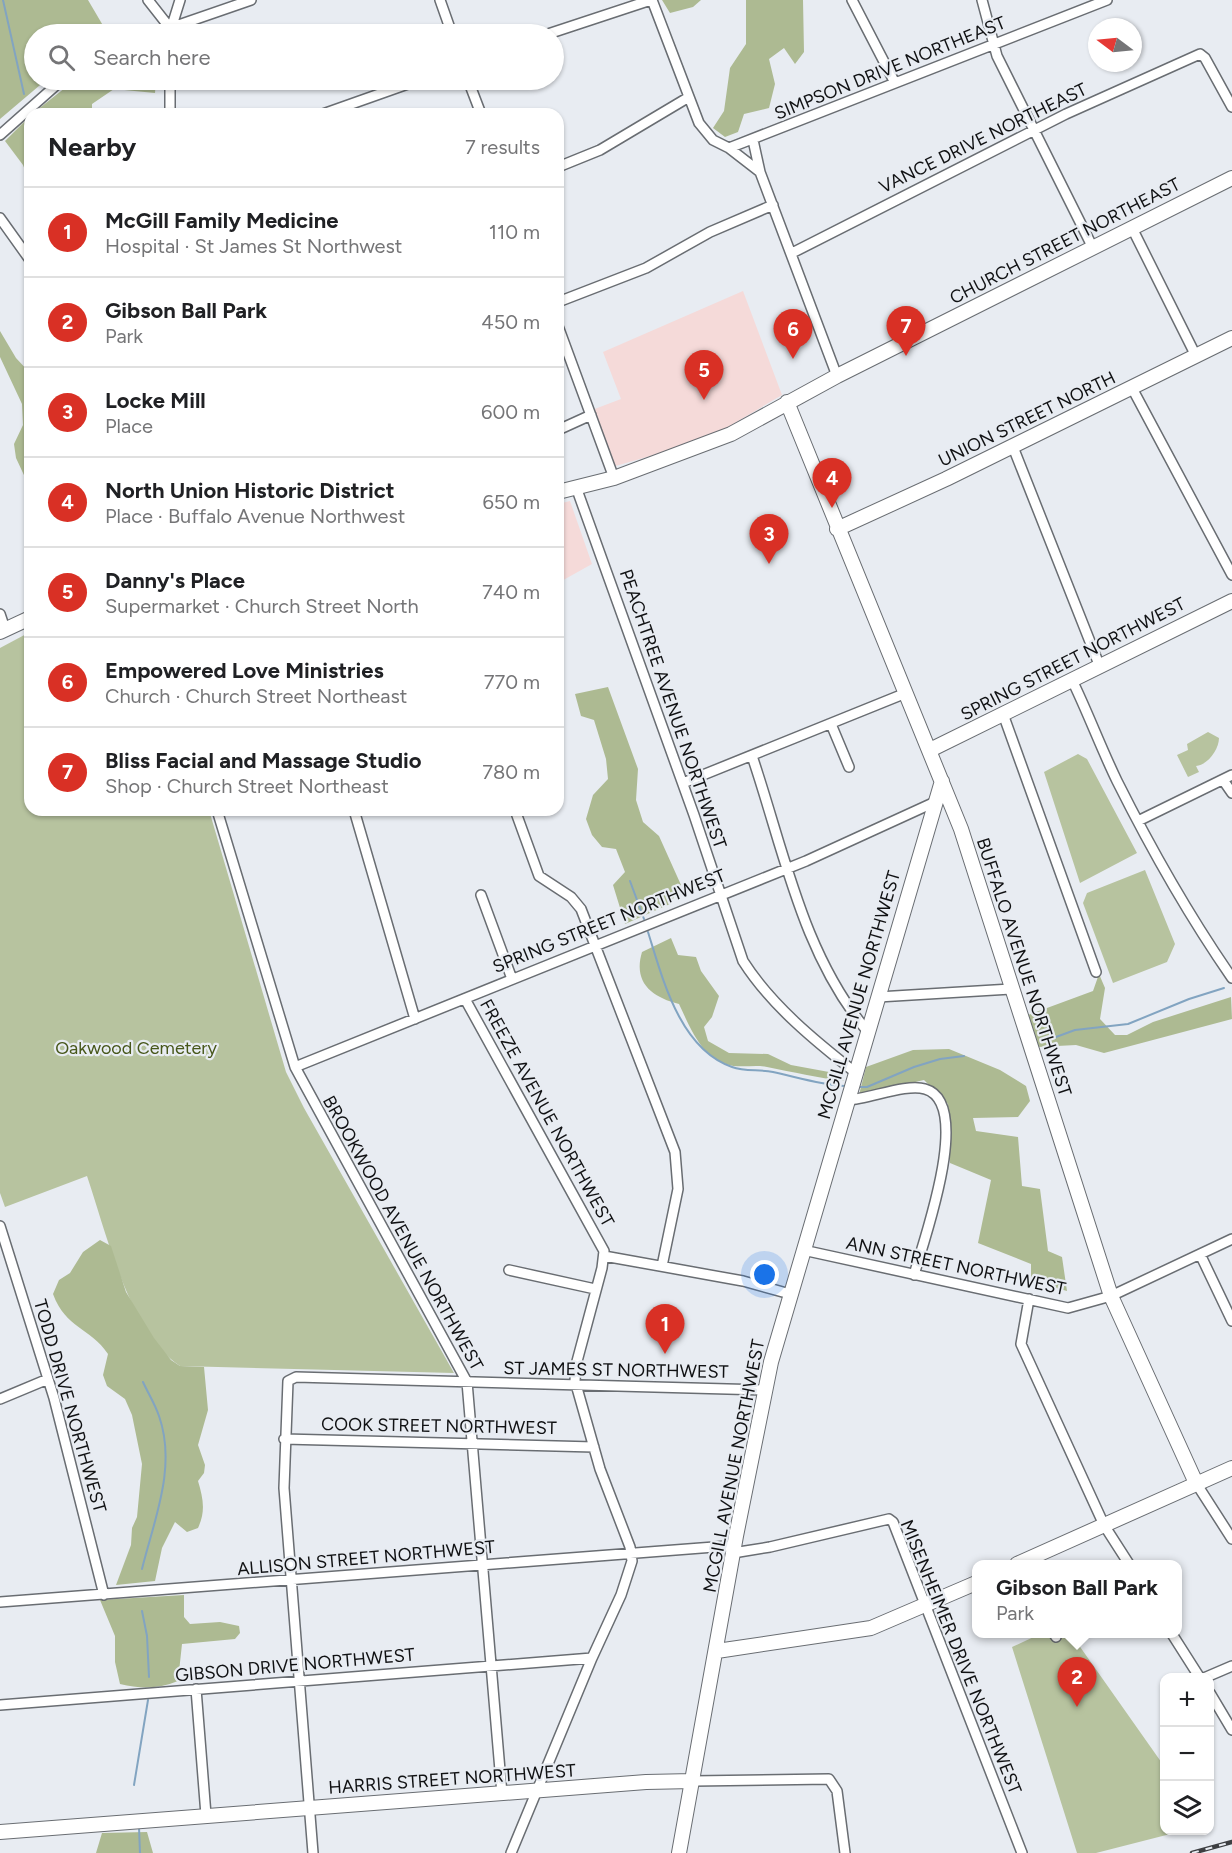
<!DOCTYPE html>
<html lang="en">
<head>
<meta charset="utf-8">
<style>
  body { margin:0; font-family:Figtree,sans-serif; background:#f6f6f6; color:#202124 }
  .controls { position:absolute; right:18px; bottom:18px; display:grid; overflow:hidden; border-radius:12px; box-shadow:0 2px 4px #0004 }
  .controls button { width:54px; height:54px; display:grid; place-items:center; padding:0; border:0; border-bottom:2px solid #e0e0e0; background:#fff; color:#202124; font:30px sans-serif }
  .compass { position:absolute; left:1088px; top:18px; width:54px; height:54px; border-radius:50%; background:#fff; box-shadow:0 2px 4px #0004; rotate:286deg }
  .you { position:absolute; left:765px; top:1275px; width:21px; height:21px; margin:-15px; border:4px solid #fff; border-radius:50%; background:#1a73e8; box-shadow:0 0 0 9px #1a73e833 }
  .badge { display:grid; place-items:center; width:39px; height:39px; border-radius:50%; background:#d93025; color:#fff; font-size:20px; font-weight:700 }
  .pin { position:absolute; translate:-50% -50px; filter:drop-shadow(0 2px 3px #0008) }
  .pin::after { content:''; position:absolute; top:32px; width:21px; height:18px; background:inherit; clip-path:polygon(0 0,100% 0,50% 100%) }
  .popup { position:absolute; left:972px; top:1560px; width:210px; height:78px; box-sizing:border-box; display:grid; place-content:center; border-radius:12px; background:#fff; filter:drop-shadow(0 2px 4px #0005); font-size:20px; white-space:nowrap; color:#757577 }
  .popup b { font-size:22px; color:#202124 }
  .popup::after { content:''; position:absolute; left:50%; top:100%; margin-left:-12px; border:12px solid transparent; border-top-color:#fff }
  .list { margin:0; padding:0; list-style:none }
  h2 { display:flex; justify-content:space-between; align-items:center; height:78px; margin:0; padding:0 24px; font-size:26px }
  h2 small { font-size:20px; font-weight:400; color:#757577 }
  .list li { display:grid; grid-template-columns:39px 1fr auto; gap:18px; align-items:center; box-sizing:border-box; height:90px; padding:0 24px; border-top:2px solid #e0e0e0 }
  .list b { display:block; font-size:22px; white-space:nowrap }
  .list p { margin:0; font-size:20px; white-space:nowrap; color:#757577 }
  .list em { font-size:20px; font-style:normal; color:#757577 }
  .icon { flex:none; width:33px; height:33px; fill:none; stroke:currentColor; stroke-width:2; stroke-linecap:round; stroke-linejoin:round }
  .map { position:relative; flex:none; width:1232px; height:1853px; overflow:hidden }
  .search { position:absolute; background:#fff; box-shadow:0 2px 4px #0004; left:24px; top:24px; width:540px; height:66px; display:flex; align-items:center; gap:15px; box-sizing:border-box; padding:0 21px; border-radius:33px; color:#757577; font-size:22px }
  .panel { position:absolute; background:#fff; box-shadow:0 2px 4px #0004; left:24px; top:108px; width:540px; height:708px; border-radius:18px }
  .map>svg:first-child { display:block }
  .commercial { fill:#f5dad9 }
  .green { fill:#b7c39f }
  .forest { fill:#adba92 }
  .lines { fill:none; stroke-linecap:round; stroke-linejoin:round }
  .stream { stroke:#82a4c1; stroke-width:2 }
  .street-casing { stroke:#696d72; stroke-width:12 }
  .secondary-casing { stroke:#696d72; stroke-width:16 }
  .street { stroke:#fff; stroke-width:9 }
  .secondary { stroke:#fff; stroke-width:14 }
  .rail-casing { stroke:#3d3f42; stroke-width:4.5 }
  .rail { stroke:#e8ecf2; stroke-width:2; stroke-dasharray:7; stroke-linecap:butt }
  .labels { text-anchor:middle; dominant-baseline:central; stroke-width:4.5; stroke-linejoin:round; paint-order:stroke }
  .street-label { font-size:18px; fill:#101113; stroke:#e8ecf2 }
  .park-label { font-size:18px; fill:#47571a; stroke:#e8ecf2 }
</style>
</head>
<body>
<div class="map">
<svg width="1232" height="1853" viewBox="0 0 1232 1853">
  <rect width="100%" height="100%" fill="#e8ecf2"/>
  <!-- commercial -->
  <path class="commercial" d="M743,291L782,395L706,440L612,467L592,410L621,399L603,352Z
    M570,501L592,564L558,583V504Z"/>
  <!-- green -->
  <path class="green" d="M30,632V810H209L286,1072L304,1108L454,1373L180,1366C129,1332 106,1232 87,1176L5,1207L0,1193V648Z
    M1208,732L1219,738C1219,749 1208,765 1196,766L1199,772L1188,777L1177,755L1188,750L1187,744Z
    M1078,754L1087,759L1137,853L1080,883L1044,772Z
    M1145,870L1175,944L1167,962L1113,983L1083,903L1087,893Z
    M1040,1634H1071L1164,1766V1830L1182,1831L1096,1853H1077L1012,1647Z"/>
  <!-- forest -->
  <path class="forest" d="M0,0H88L108,34H34V80H46L0,119Z
    M662,0H701L693,7L670,13Z
    M746,0H803L804,52L795,64L784,48L769,59L775,84L769,108L744,114L738,132L725,137L713,128L724,111L730,68L746,44Z
    M75,80H156L155,93L114,89L92,104V114H32Z
    M30,116V183L23,165L5,141Z
    M0,331L16,358L30,373V488L16,458L14,444L23,425L22,404L0,357Z
    M608,687L638,769L636,800L643,822L659,836L681,885L670,904L625,924L613,885L625,872L616,849L602,847L592,835L586,819L593,795L608,779L606,759L594,720L581,716L575,694Z
    M671,938L678,955L696,957L701,971L719,996L712,1017L704,1027L708,1041L729,1053L768,1054L791,1065L829,1072L844,1081C818,1078 793,1072 767,1067C754,1064 739,1069 726,1064C701,1057 689,1025 679,1004C651,997 633,982 642,952Z
    M1099,974L1105,988L1100,1019L1115,1035H1127L1153,1022L1231,997L1232,1019L1104,1053L1076,1045L1038,1047L1028,1015L1093,991Z
    M949,1049L1000,1070L1026,1086L1030,1101L1018,1117L973,1118L976,1131L1018,1137L1022,1186L1040,1189L1048,1251L1062,1257L1067,1291L1031,1281V1264L978,1243L991,1180L950,1163L948,1104L924,1080L859,1095L866,1067L913,1050Z
    M100,1240L111,1246L126,1292L154,1338L171,1360L180,1366L204,1367L208,1410L198,1445L205,1465L204,1473L198,1481C203,1498 206,1511 198,1528L187,1532L175,1522L162,1548L155,1581L116,1585L131,1545L132,1528L137,1517L142,1464L132,1415L125,1399L107,1386L103,1375L108,1354C90,1327 66,1329 53,1294L59,1280L70,1273L83,1252Z
    M184,1595V1617L190,1624L220,1622L239,1626L240,1633L235,1639L182,1644L178,1681C158,1689 141,1689 120,1684L115,1662V1636L100,1600Z
    M147,1832L153,1853H96L102,1833Z"/>
  <g class="lines">
    <!-- stream -->
    <path class="stream" d="M3,0L24,94
      M630,881L644,919
      M648,932C663,980 680,1049 732,1067C745,1072 759,1069 773,1072C796,1077 821,1085 845,1086
      M1045,1041L1075,1030L1128,1024L1189,999L1224,988
      M859,1087H867L914,1067L940,1059L964,1056
      M142,1569C154,1520 177,1467 159,1416C155,1404 148,1393 143,1382
      M142,1611L147,1636L149,1677
      M134,1785L148,1700
      M139,1827L140,1853"/>
    <!-- street casing -->
    <g class="street-casing">
      <path id="street" d="M148,0L170,28
        M440,0L452,34
        M652,0L699,123L713,140L729,148L1107,0
        M852,0L895,83
        M982,0L997,56L1093,248
        M170,32L180,0
        M161,34L170,28L251,0
        M548,34L651,0
        M170,80V114
        M468,80L481,114
        M323,114L419,80
        M0,135L62,80
        M753,140L760,172L837,376
        M729,148L760,172
        M558,167L600,150L689,97
        M0,218L30,260
        M1132,228L1196,356
        M792,253L1066,114L1200,54L1205,58L1232,107
        M558,302L646,268L710,232L773,205
        M558,326L614,478
        M1132,388L1232,575
        M558,430L591,415
        M1013,447L1100,667
        M576,487L694,815L743,961C771,1005 815,1041 856,1073
        M0,614L5,629
        M1072,680C1088,713 1101,748 1117,781C1151,849 1189,916 1232,978
        M1003,714L1096,972
        M831,724L849,767
        M752,756C784,850 802,954 868,1032
        M1223,780L1232,793
        M683,783L906,693
        M217,810L295,1067L467,1382L502,1794
        M354,810L415,1019
        M515,810L539,876L571,897L581,909L675,1152L678,1189L662,1266
        M1138,821L1232,775
        M481,895L512,979
        M878,997L1011,989
        M465,999L604,1251L602,1268L576,1365L575,1381L600,1469L630,1547L632,1561L621,1595L592,1658L511,1853
        M295,1067L806,861L935,802
        M848,1100C869,1099 907,1083 925,1089C974,1103 923,1242 914,1275
        M0,1226L54,1398L104,1595
        M803,1250L1068,1308L1111,1296L1232,1239
        M1200,1254L1232,1321
        M604,1256L743,1281L790,1294
        M509,1270L595,1289
        M1029,1299L1021,1344L1104,1525L1129,1564
        M0,1399L48,1379
        M284,1439L594,1447
        M1196,1483L1232,1539
        M0,1602L727,1546L739,1552L770,1547L889,1519L893,1522L1022,1853
        M1054,1634L1056,1637
        M1172,1634L1200,1678
        M1204,1678L1232,1666
        M196,1689L206,1815
        M1210,1693L1232,1730
        M0,1705L592,1658
        M693,1781L829,1779L837,1791L845,1853
        M313,1853L284,1488L288,1381L296,1377L764,1390"/>
    </g>
    <!-- secondary casing -->
    <g class="secondary-casing">
      <path id="secondary" d="M787,402L961,829L1111,1296L1196,1483
        M558,492L614,478L731,434L837,376L1232,178
        M837,529L946,479L1232,338
        M0,632L30,618
        M930,750L1232,601
        M1017,1564L1232,1468
        M717,1651L871,1628L976,1583
        M0,1832L646,1782L693,1781
        M679,1853L736,1536L771,1362L942,781"/>
    </g>
    <!-- street -->
    <use href="#street" class="street"/>
    <!-- secondary -->
    <use href="#secondary" class="secondary"/>
    <!-- rail casing -->
    <g class="rail-casing">
      <path id="rail" d="M1192,1853L1232,1842"/>
    </g>
    <!-- rail -->
    <use href="#rail" class="rail"/>
  </g>
  <g class="labels">
    <!-- street labels -->
    <g class="street-label">
      <text transform="translate(890 68) rotate(-22)">SIMPSON DRIVE NORTHEAST</text>
      <text transform="translate(983 138) rotate(-26)">VANCE DRIVE NORTHEAST</text>
      <text transform="translate(1065 241) rotate(-27)">CHURCH STREET NORTHEAST</text>
      <text transform="translate(1027 419) rotate(-26)">UNION STREET NORTH</text>
      <text transform="translate(1073 659) rotate(-27)">SPRING STREET NORTHWEST</text>
      <text transform="translate(673 709) rotate(71)">PEACHTREE AVENUE NORTHWEST</text>
      <text transform="translate(609 921) rotate(-22)">SPRING STREET NORTHWEST</text>
      <text transform="translate(1024 967) rotate(72)">BUFFALO AVENUE NORTHWEST</text>
      <text transform="translate(859 995) rotate(-74)">MCGILL AVENUE NORTHWEST</text>
      <text transform="translate(547 1113) rotate(61)">FREEZE AVENUE NORTHWEST</text>
      <text transform="translate(403 1233) rotate(61)">BROOKWOOD AVENUE NORTHWEST</text>
      <text transform="translate(956 1266) rotate(12)">ANN STREET NORTHWEST</text>
      <text transform="translate(616 1370) rotate(1)">ST JAMES ST NORTHWEST</text>
      <text transform="translate(70 1406) rotate(74)">TODD DRIVE NORTHWEST</text>
      <text transform="translate(439 1426) rotate(1)">COOK STREET NORTHWEST</text>
      <text transform="translate(734 1466) rotate(-79)">MCGILL AVENUE NORTHWEST</text>
      <text transform="translate(366 1558) rotate(-5)">ALLISON STREET NORTHWEST</text>
      <text transform="translate(961 1657) rotate(68)">MISENHEIMER DRIVE NORTHWEST</text>
      <text transform="translate(295 1665) rotate(-5)">GIBSON DRIVE NORTHWEST</text>
      <text transform="translate(452 1779) rotate(-4)">HARRIS STREET NORTHWEST</text>
    </g>
    <!-- park labels -->
    <g class="park-label">
      <text x="136" y="1048">Oakwood Cemetery</text>
    </g>
  </g>
</svg>
<div class="controls">
<button>+</button>
<button>−</button>
<button><svg class="icon" aria-label="layers" viewBox="0 0 24 24"><path d="M12 4l9 5-9 5-9-5zM3 14l9 5 9-5"/></svg></button>
</div>
<svg class="compass" viewBox="-18 -18 36 36"><path d="M0-13l5 13h-10z" fill="#e53935"/><path d="M0 13l5-13h-10z" fill="#757577"/></svg>
<div class="you"></div>
<div class="pin badge" style="left:665px;top:1354px">1</div>
<div class="pin badge" style="left:1077px;top:1707px">2</div>
<div class="popup"><b>Gibson Ball Park</b>Park</div>
<div class="pin badge" style="left:769px;top:564px">3</div>
<div class="pin badge" style="left:832px;top:508px">4</div>
<div class="pin badge" style="left:704px;top:400px">5</div>
<div class="pin badge" style="left:793px;top:359px">6</div>
<div class="pin badge" style="left:906px;top:356px">7</div>
<div class="search"><svg class="icon" aria-label="search" viewBox="0 0 24 24"><circle cx="10" cy="10" r="6"/><path d="M15 15l6 6"/></svg>Search here</div>
<section class="panel">
<h2>Nearby<small>7 results</small></h2>
<ul class="list">
<li><span class="badge">1</span><div><b>McGill Family Medicine</b><p>Hospital · St James St Northwest</p></div><em>110 m</em></li>
<li><span class="badge">2</span><div><b>Gibson Ball Park</b><p>Park</p></div><em>450 m</em></li>
<li><span class="badge">3</span><div><b>Locke Mill</b><p>Place</p></div><em>600 m</em></li>
<li><span class="badge">4</span><div><b>North Union Historic District</b><p>Place · Buffalo Avenue Northwest</p></div><em>650 m</em></li>
<li><span class="badge">5</span><div><b>Danny's Place</b><p>Supermarket · Church Street North</p></div><em>740 m</em></li>
<li><span class="badge">6</span><div><b>Empowered Love Ministries</b><p>Church · Church Street Northeast</p></div><em>770 m</em></li>
<li><span class="badge">7</span><div><b>Bliss Facial and Massage Studio</b><p>Shop · Church Street Northeast</p></div><em>780 m</em></li>
</ul>
</section>
</div>
</body>
</html>
